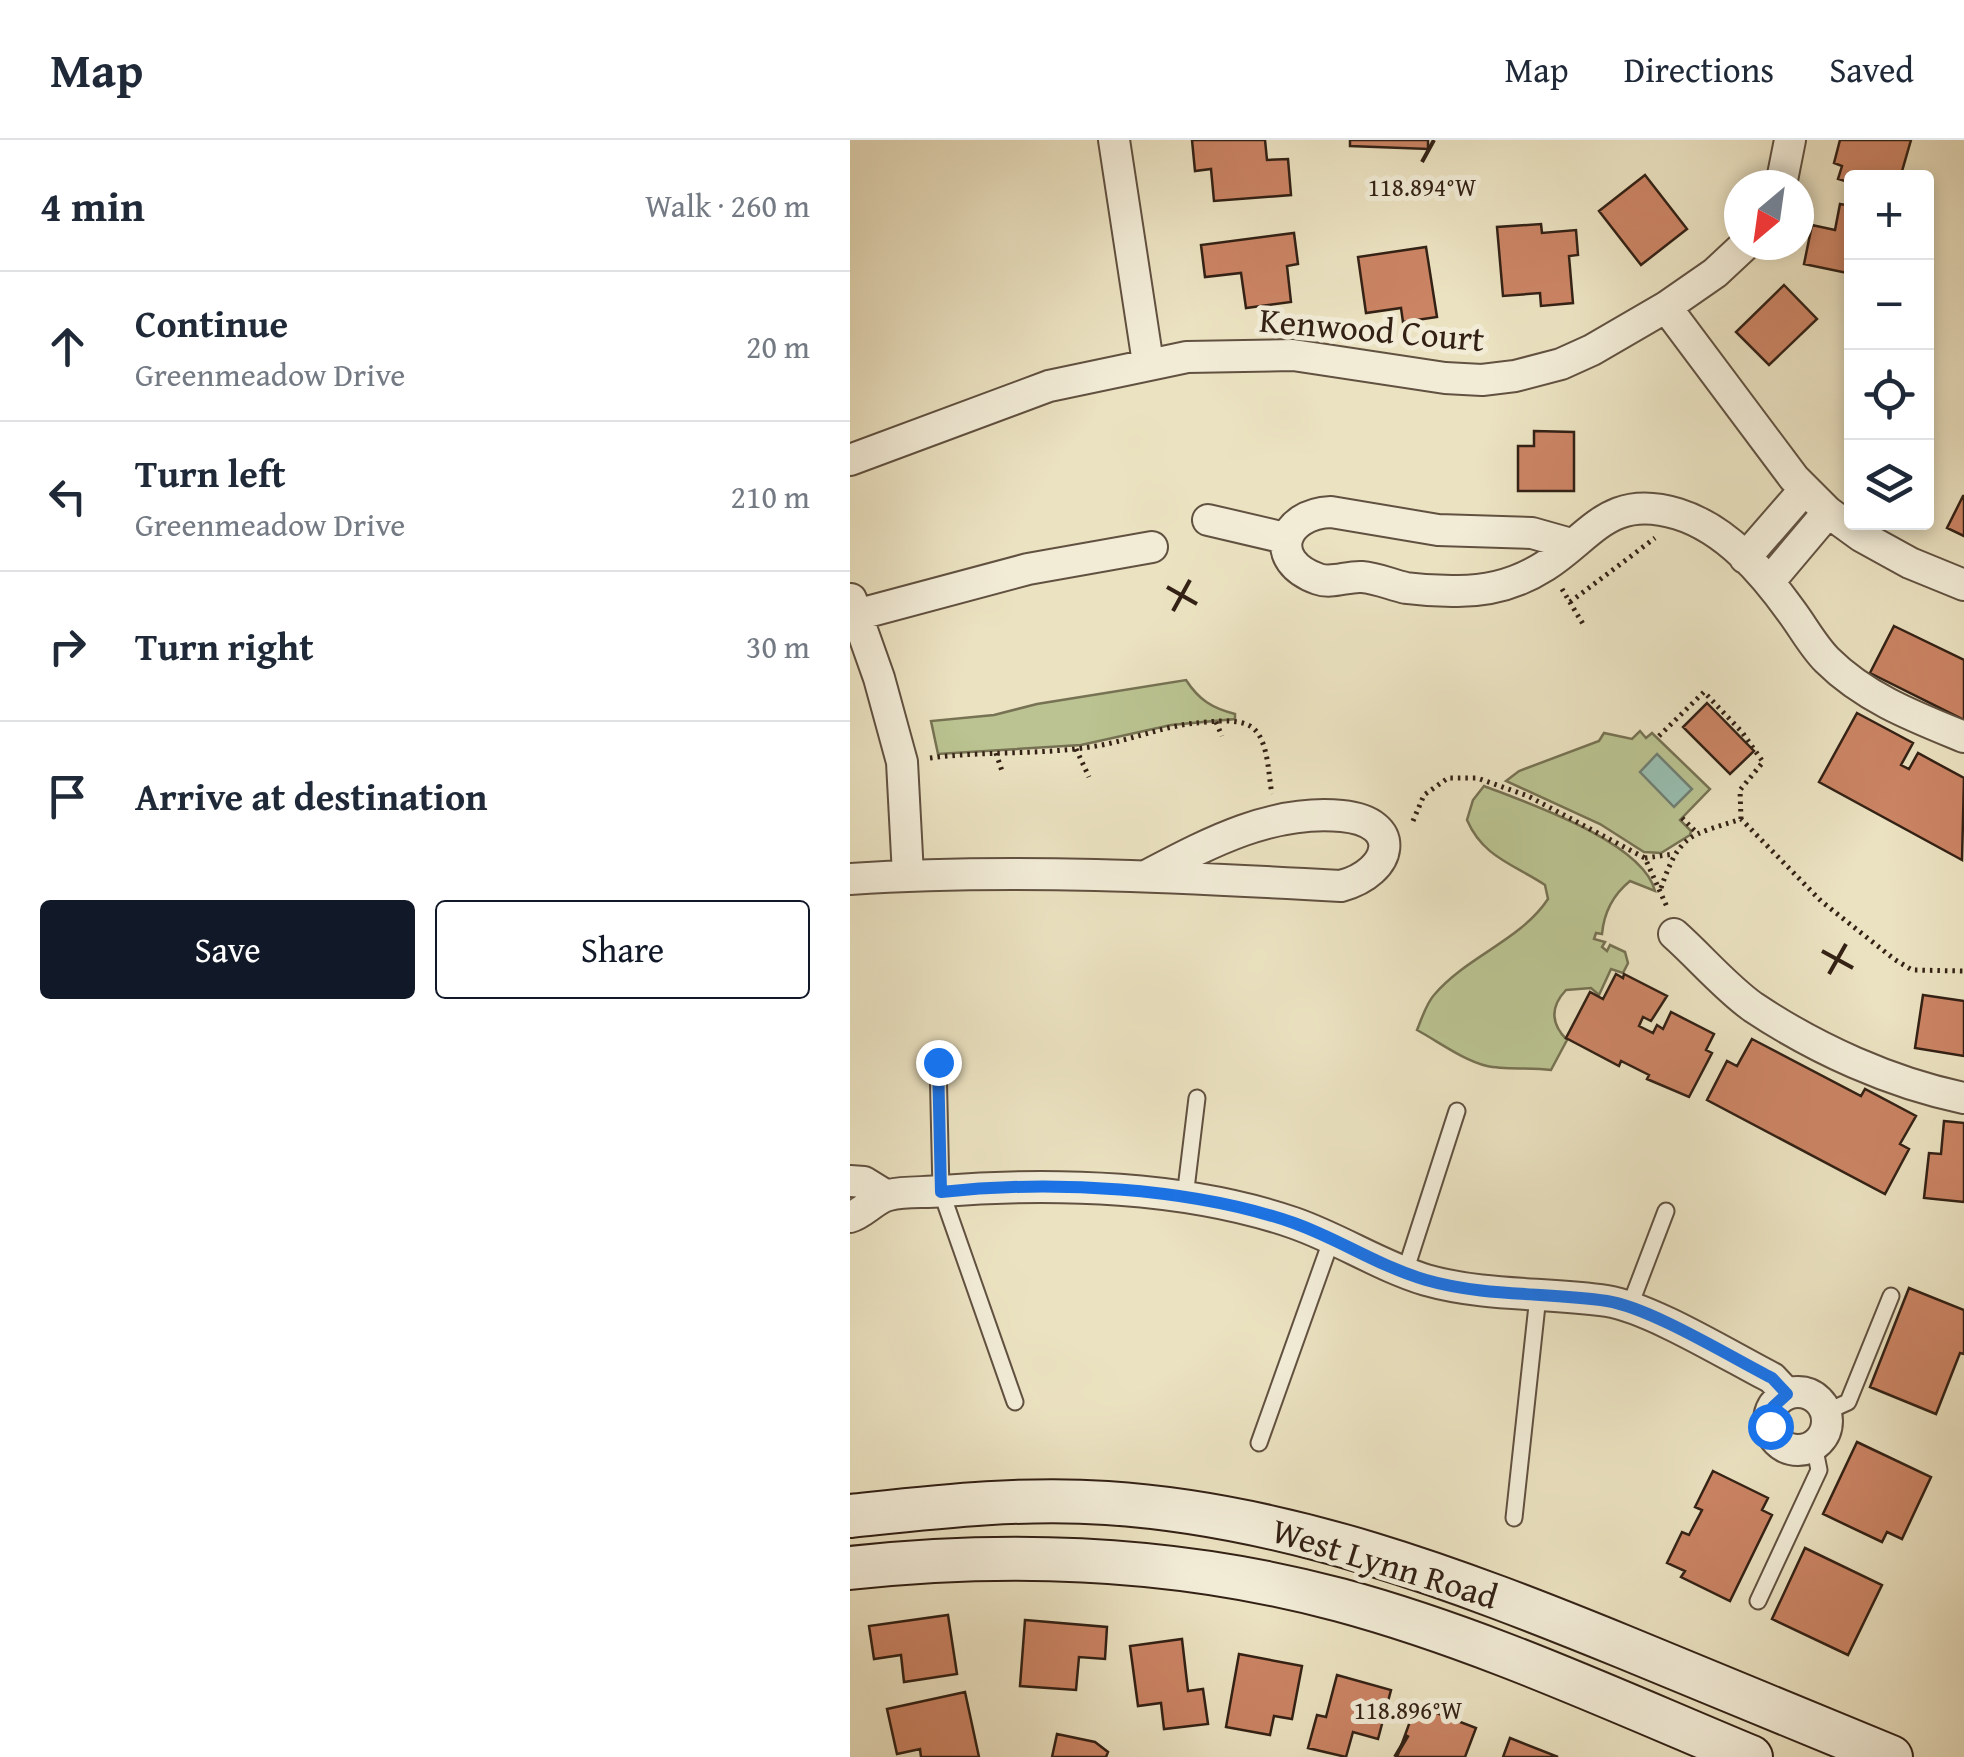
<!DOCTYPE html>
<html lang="en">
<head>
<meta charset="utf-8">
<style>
  body { margin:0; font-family:"Gentium Book Plus",serif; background:#f6f6f7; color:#1f2937 }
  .controls { position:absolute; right:30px; top:30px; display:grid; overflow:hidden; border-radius:10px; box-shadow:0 5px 15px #0003 }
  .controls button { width:90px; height:90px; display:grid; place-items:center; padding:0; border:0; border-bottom:2px solid #e0e1e3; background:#fff; color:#1f2937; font:50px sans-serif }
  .compass { position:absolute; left:874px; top:30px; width:90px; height:90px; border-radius:50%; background:#fff; box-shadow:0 5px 15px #0003; rotate:209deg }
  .stop { position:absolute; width:30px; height:30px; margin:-22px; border:8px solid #1a73e8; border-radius:50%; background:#fff }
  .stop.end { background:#1a73e8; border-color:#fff; box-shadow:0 2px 10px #0008 }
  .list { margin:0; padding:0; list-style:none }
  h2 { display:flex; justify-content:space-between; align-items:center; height:130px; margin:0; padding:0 40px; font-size:42px }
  h2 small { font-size:32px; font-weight:400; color:#747a83 }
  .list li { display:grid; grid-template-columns:65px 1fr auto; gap:30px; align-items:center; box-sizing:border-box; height:150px; padding:0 40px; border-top:2px solid #e0e1e3 }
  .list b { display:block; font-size:38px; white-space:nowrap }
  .list p { margin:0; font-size:32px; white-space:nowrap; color:#747a83 }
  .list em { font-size:32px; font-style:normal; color:#747a83 }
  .actions { display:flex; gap:20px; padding:30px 40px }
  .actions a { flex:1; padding:22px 0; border:2px solid #111827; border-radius:10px; text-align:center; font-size:35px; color:#111827 }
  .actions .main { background:#111827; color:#fff }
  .icon { flex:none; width:55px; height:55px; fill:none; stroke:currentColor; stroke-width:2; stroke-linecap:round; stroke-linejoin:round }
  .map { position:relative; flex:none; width:1114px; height:1617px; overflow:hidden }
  header { display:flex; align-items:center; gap:60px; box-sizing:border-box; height:140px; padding:0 50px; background:#fff; border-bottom:2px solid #e0e1e3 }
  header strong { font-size:48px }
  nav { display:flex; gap:55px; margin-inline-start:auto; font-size:35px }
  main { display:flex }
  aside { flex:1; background:#fff }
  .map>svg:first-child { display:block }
  .green { fill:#bac391; stroke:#767253; stroke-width:2.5 }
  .water { fill:#98beb1; stroke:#707f73; stroke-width:2.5 }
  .building { fill:#cb8464; stroke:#332115; stroke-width:2.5 }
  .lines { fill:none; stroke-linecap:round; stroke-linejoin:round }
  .service-casing { stroke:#615140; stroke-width:19 }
  .minor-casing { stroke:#615140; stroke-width:34 }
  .secondary-casing { stroke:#332115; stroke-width:46 }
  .path { stroke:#332115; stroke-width:5; stroke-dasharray:2.5 5; stroke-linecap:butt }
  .service { stroke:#f2ecd7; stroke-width:15 }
  .minor { stroke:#f2ecd7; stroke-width:30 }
  .secondary { stroke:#f2ecd7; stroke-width:42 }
  .route { stroke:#1a73e8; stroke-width:12 }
  .ticks { fill:none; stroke:#332115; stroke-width:4 }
  .labels { text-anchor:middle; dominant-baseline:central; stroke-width:10; stroke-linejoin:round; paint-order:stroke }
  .street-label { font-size:35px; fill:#332115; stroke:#f2ecd7 }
  .ticks-label { font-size:25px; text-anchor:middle; fill:#332115; stroke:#f2ecd7; stroke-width:10; stroke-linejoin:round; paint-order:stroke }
</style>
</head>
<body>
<header>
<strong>Map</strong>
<nav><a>Map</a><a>Directions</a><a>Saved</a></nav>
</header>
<main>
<aside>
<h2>4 min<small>Walk · 260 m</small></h2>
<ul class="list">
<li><svg class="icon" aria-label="ahead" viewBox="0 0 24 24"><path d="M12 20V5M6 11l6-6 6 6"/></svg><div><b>Continue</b><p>Greenmeadow Drive</p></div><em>20 m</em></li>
<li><svg class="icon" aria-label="left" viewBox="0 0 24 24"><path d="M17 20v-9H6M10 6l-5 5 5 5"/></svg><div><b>Turn left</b><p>Greenmeadow Drive</p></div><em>210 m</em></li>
<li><svg class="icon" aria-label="right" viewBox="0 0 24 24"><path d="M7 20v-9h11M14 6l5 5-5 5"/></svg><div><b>Turn right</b></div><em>30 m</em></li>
<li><svg class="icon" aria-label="arrive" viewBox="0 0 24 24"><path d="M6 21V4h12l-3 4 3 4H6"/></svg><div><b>Arrive at destination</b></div></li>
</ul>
<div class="actions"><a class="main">Save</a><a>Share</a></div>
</aside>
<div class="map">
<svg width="1114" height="1617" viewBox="0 0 1114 1617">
  <rect width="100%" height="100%" fill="#ebe2c1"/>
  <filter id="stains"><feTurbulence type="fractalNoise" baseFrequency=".002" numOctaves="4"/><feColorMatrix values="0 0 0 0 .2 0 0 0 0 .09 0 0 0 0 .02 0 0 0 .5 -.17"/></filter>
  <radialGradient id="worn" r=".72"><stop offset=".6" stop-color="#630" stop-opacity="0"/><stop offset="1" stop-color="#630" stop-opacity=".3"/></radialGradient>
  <!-- green -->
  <path class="green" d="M336,540C349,560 362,568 385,574V579L321,585L231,605L88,614L81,581L144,575L187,564Z
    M790,591L796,598L802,593L860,649L830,680L841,691L840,695L811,713L794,712L750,684L656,641L669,631L749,601L754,593L782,599Z
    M634,646C678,663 793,702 805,751L780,741C764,754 754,772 752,794L746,793L744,799L755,802L752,807L757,811L760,805L775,812L778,823L773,833L761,829L749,855L741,848L716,850C700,867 701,884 717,900L701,930C680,927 654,930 637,926C613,920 589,902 567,890C572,878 576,864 584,855C617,816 670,801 698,759L695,745C663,724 633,717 617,680L623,660Z"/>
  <!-- water -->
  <path class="water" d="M807,614L842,649L824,667L790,632Z"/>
  <!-- building -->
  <path class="building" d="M342,0H415L417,20L438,19L441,55L364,61L361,29L345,31Z
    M500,0H578V9L500,6Z
    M990,0H1061L1050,38L1023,34L1022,38H1002V43L988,39L992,26L984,23Z
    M795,35L837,89L791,125L749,71Z
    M990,64L1002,66V134L954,124L962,85L985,90Z
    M691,84L692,93L726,90L728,115L719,116L723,163L691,166L690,153L653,156L647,87Z
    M444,93L448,124L437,126L441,162L396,168L391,133L355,137L351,105Z
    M576,107L587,177L553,182L551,168L516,173L508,117Z
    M934,145L967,179L919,225L886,192Z
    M684,291L724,292V351H668V306H684Z
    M1113,356H1114V396L1097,388Z
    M1044,486L1114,520V580L1020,533Z
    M857,563L904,611L880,634L833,587Z
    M1007,573L1063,603L1051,625L1059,629L1068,613L1114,638L1112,720L969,642Z
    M766,834L773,838L774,834L817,856L801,881L793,877L789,886L803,893L807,885L813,889L821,872L864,894L856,910L862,913L839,957L797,939L799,935L771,921L769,926L716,898L740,852L753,859Z
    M1073,855L1114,861V916L1065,908Z
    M902,899L1011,956L1015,949L1066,976L1050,1004L1059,1009L1035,1054L857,960L877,921L887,926Z
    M1094,981L1114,983V1062L1074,1058L1079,1013L1091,1014Z
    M1059,1148L1114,1170V1214L1110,1213L1086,1274L1020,1247Z
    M1007,1302L1081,1337L1052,1399L1037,1392L1032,1402L973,1374Z
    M863,1331L918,1358L912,1370L922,1375L880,1461L831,1437L835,1431L817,1423L832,1392L839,1395L852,1370L845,1367Z
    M955,1408L1032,1445L998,1515L922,1479Z
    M98,1475L107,1534L54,1542L51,1515L24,1519L19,1486Z
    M175,1480L257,1487L255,1519L229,1517L226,1550L170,1546Z
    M332,1499L338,1551L353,1549L358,1584L314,1589L311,1563L288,1566L280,1506Z
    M389,1514L452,1526L442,1579L424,1576L420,1595L376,1587Z
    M487,1535L541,1550L528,1599L503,1592L496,1617L458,1608L467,1575L476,1577Z
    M115,1552L129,1617H71L70,1609L47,1614L37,1569Z
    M566,1565L626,1588L615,1617H547Z
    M207,1594L245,1602L258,1612L256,1617H202Z
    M660,1598L708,1617H653Z"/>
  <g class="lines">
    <!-- service casing -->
    <g class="service-casing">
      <path id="service" d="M88,922L91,1051L165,1262
        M335,1057L347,958
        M555,1132L607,971
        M779,1168L816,1071
        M976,1272L998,1262L1041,1156
        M409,1303L481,1101
        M664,1378L688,1156
        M908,1461L969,1330L964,1305"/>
    </g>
    <!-- minor casing -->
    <g class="minor-casing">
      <path id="minor" d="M264,0L298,223
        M931,45L940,0
        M816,167L944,338L978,372L1011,396L1060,423L1114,445
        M0,320L199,246L337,217L443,215L595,238L632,240L665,236L711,224L742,210L816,167L865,133L895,105
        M358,380L435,398
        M721,404L682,393L588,390L481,372C432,374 417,421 468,439C482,444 497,436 512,437C527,438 542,445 556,448C571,450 587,451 602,451C635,452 667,444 695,426C742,396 759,353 828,374C876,389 913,432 941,471C953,487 963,506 977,520C1015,558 1065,577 1114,597
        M895,418L955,349
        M919,442L978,372
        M1,459L29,538L52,622L58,735
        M6,475L178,429L302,407
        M0,739C163,728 328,737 491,746C543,732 554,682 492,676C421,669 357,704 296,736
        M824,794C850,817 875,847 903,867C966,909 1041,943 1114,958
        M0,1041L14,1042L35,1055
        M0,1077C14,1073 25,1058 39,1055C56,1051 75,1053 92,1051C204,1042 337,1046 444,1083C490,1099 530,1126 576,1140C636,1157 697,1152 757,1161C801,1168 879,1216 922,1238L937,1254
        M919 1281a29 29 0 1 1 58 0a29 29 0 1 1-58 0Z"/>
    </g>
    <!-- secondary casing -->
    <g class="secondary-casing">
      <path id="secondary" d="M0,1376C86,1367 170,1357 257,1363C439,1375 607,1439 774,1507C863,1544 952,1580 1041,1617
        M0,1428C164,1410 329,1417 490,1460C631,1498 766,1561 901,1617"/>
    </g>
    <!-- path -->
    <path class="path" d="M712,449L733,484
      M720,462L805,398
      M366,582L372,596
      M809,596L854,552L892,592L913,622L890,650L891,679
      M226,609L239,637
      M146,613L153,634
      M80,618C133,611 187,615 240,607C276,602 310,587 345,583C360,582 383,578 398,585C419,594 418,635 422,654
      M832,678L847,693
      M563,681L574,655L598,638H627L678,656L795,718L817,767
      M795,718L824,714
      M811,748C830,693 839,696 891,679L971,761L1044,819L1062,830L1114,831"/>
    <!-- service -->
    <use href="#service" class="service"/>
    <!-- minor -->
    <use href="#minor" class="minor"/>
    <!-- secondary -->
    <use href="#secondary" class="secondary"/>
  </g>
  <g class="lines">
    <!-- route -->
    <path class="route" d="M88,922L91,1052C201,1040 340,1047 444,1083C489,1099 528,1126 576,1140C635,1157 697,1152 757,1161C801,1168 879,1216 922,1238L937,1254L923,1267L920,1286"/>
  </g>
  <!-- ticks -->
  <path class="ticks" d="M572,22L584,0M317,447L347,464M323,471L340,440M972,811L1003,828M979,834L996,804M545,1617L558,1595"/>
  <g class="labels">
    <!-- street labels -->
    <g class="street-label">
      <text transform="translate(522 189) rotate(5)">Kenwood Court</text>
      <text transform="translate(535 1423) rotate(17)">West Lynn Road</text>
    </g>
  </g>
  <g class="ticks-label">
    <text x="572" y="56">118.894°W</text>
    <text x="558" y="1579">118.896°W</text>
  </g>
  <rect width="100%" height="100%" filter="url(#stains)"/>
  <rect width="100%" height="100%" fill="url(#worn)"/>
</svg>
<div class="controls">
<button>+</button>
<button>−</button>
<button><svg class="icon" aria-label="locate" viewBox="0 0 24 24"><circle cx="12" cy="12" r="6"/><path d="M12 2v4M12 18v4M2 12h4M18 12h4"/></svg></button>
<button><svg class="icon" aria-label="layers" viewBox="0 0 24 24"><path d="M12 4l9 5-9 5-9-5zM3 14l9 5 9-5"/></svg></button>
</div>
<svg class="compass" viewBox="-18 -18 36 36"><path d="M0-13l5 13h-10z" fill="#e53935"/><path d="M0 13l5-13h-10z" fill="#747a83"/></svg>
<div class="stop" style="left:920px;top:1286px"></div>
<div class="stop end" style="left:88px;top:922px"></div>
</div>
</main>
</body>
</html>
